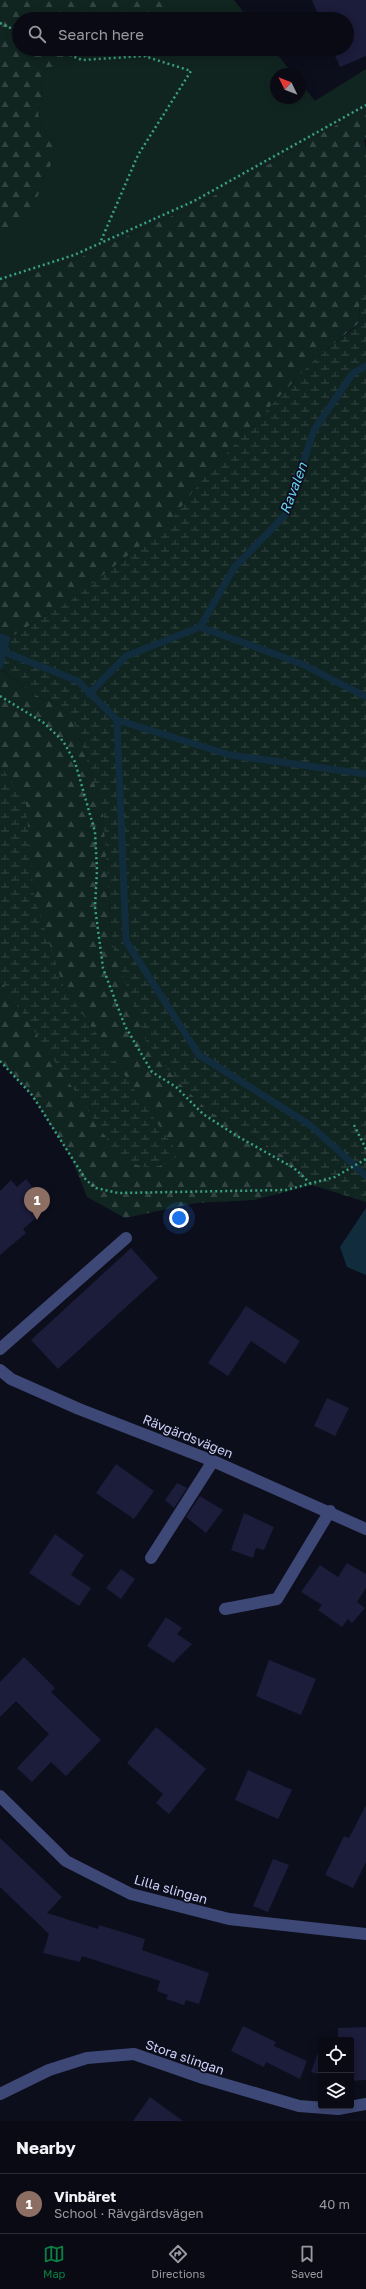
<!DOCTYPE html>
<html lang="en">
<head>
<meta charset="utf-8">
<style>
  body { margin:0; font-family:"Golos Text",sans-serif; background:#181822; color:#f1f3f6 }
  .controls { position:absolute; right:12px; bottom:12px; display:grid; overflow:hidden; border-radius:4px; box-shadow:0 2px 10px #0003 }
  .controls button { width:36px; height:36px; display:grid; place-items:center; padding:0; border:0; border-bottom:1px solid #2a2b34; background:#0a0a15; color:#f1f3f6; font:20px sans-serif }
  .compass { position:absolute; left:270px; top:68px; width:36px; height:36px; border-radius:50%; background:#0a0a15; box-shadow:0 2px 10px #0003; rotate:313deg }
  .you { position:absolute; left:179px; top:1218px; width:14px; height:14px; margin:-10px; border:3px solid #fff; border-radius:50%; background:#1a73e8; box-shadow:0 0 0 6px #1a73e833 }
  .badge { display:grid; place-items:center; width:26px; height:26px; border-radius:50%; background:#0b8043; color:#fff; font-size:13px; font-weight:700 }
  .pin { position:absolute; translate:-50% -33px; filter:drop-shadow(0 1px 2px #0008) }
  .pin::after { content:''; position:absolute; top:21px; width:14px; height:12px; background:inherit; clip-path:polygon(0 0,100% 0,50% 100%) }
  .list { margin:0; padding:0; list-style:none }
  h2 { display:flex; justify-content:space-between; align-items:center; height:52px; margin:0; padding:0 16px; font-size:17px }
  h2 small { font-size:13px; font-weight:400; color:#999aa0 }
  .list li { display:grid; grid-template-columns:26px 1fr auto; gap:12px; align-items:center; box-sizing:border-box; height:60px; padding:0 16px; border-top:1px solid #2a2b34 }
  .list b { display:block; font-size:15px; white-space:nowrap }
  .list p { margin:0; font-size:13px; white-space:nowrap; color:#999aa0 }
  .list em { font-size:13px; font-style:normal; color:#999aa0 }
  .icon { flex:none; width:22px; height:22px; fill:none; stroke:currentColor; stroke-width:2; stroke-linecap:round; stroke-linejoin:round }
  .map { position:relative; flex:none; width:366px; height:2121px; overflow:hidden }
  .search { position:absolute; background:#0a0a15; box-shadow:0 2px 10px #0003; left:12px; right:12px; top:12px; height:44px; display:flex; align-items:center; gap:10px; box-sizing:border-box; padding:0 14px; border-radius:22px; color:#999aa0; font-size:15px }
  .sheet { height:112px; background:#0a0a15 }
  nav { display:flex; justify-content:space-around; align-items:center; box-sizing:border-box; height:56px; border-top:1px solid #2a2b34; background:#0a0a15; font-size:11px; color:#999aa0 }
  nav a { display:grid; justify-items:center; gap:2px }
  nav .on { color:#0b8043 }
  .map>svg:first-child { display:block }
  .green { fill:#112520 }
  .forest { fill:url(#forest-firs) }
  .wetland { fill:url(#wetland-marsh) }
  .water { fill:#112c3c }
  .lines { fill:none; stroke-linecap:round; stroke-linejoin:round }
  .stream { stroke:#112c3c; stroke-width:7 }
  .building { fill:#1c1c3b }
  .path { stroke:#3aa284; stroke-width:2.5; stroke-dasharray:2 3; stroke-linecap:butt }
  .minor { stroke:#3d4876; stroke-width:12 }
  .labels { text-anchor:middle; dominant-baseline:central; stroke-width:3.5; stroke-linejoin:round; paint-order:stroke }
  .street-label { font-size:13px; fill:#ced2fa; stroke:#0d0e1c }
  .water-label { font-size:14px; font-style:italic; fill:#67ceee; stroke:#0d0e1c }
</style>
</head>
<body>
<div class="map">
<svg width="366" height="2121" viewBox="0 0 366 2121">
  <defs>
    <pattern id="forest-firs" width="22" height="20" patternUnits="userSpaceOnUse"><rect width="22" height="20" fill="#112520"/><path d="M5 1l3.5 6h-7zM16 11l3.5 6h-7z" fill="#324441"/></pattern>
    <pattern id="wetland-marsh" width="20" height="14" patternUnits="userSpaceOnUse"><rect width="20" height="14" fill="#112520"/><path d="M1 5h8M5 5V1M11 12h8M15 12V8" fill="none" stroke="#324441"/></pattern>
  </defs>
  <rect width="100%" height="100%" fill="#0d0e1c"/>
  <!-- green -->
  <path class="green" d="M164,0H234L249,19H161L164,11Z
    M74,49H97L138,59L150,57L153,49H273L293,74H276V98H300V82L315,101L366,69V108L205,201L79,258L24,277L0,282V235L37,199L43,179L53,161V143L44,131L38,114L42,98L41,80L45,70L66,64Z"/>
  <!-- forest -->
  <path class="forest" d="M0,0H164V11L161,19H19V49H74L66,64L45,70L41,80L42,98L38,114L44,131L53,143V161L43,179L37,199L29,213L17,225L0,235Z
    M97,49H153L150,57L138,59Z
    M366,108V139L364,140L366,149V286L360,292L359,323L313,361L206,475L167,525L75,597L11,637L0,633V282L24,277L79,258L205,201Z
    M0,669L33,694L61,706L76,727L103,810L112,944L175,1079L209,1111L293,1161L312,1185L254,1200L196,1203L125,1218L87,1197L72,1159L32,1095L0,1061Z"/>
  <!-- wetland -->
  <path class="wetland" d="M366,286V1202L312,1185L293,1161L209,1111L175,1079L146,1041L112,944L103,810L76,727L61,706L33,694L2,670L11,637L75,597L167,525L206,475L313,361L359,324L360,292Z
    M0,765L26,803L34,896L63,985L179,1155C154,1173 144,1169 119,1157L0,980Z"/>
  <!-- water -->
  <path class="water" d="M0,633L11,637L2,670L0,669Z
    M366,1208V1275L347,1267L340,1247Z"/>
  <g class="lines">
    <!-- stream -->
    <path class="stream" d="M200,627L302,664L366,697
      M7,653L78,681L117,720L126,941L199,1055L310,1125L366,1176
      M89,694L126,656L200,627L234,568L286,514L314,430L353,373L366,366
      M117,720L230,755L366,774"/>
  </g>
  <!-- building -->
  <path class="building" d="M312,0H366V56L340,67L332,49H347V19H320Z
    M26,1179L49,1207L23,1229L26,1233L0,1255V1191L11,1180L17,1187Z
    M131,1248L158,1278L58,1369L31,1340Z
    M246,1306L300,1341L285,1364L251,1341L228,1376L208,1363Z
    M327,1398L349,1408L335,1436L314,1426Z
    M116,1464L154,1491L134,1519L96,1493Z
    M177,1483L187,1488L174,1508L165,1500Z
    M200,1496L223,1510L206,1533L186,1517Z
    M244,1513L274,1527L264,1550L256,1548L253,1558L231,1550Z
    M55,1534L84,1555L71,1575L91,1588L79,1606L29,1573Z
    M347,1563L366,1574V1588L357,1602L365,1608L352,1623L348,1619L342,1627L318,1610L322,1605L301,1592L320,1565L338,1577Z
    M121,1569L135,1579L121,1599L106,1588Z
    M166,1617L182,1628L177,1634L192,1644L173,1663L147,1646Z
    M24,1657L55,1688L51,1692L101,1740L66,1776L51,1762L32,1782L17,1768L49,1734L16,1701L0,1717V1682Z
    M269,1660L316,1679L301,1715L256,1696Z
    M156,1727L206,1769L169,1814L156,1803L163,1794L127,1763Z
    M248,1770L292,1790L278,1819L235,1800Z
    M366,1805V1862L353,1888L325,1875L344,1836L349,1838Z
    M0,1838L62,1897L47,1913L98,1929L99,1925L145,1939L142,1950L209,1973L199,2004L186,2000L184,2005L166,1999L168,1995L157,1991L160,1981L82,1956L80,1962L43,1953L49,1934L0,1887Z
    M273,1859L289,1865L268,1912L253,1906Z
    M243,2026L276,2042L274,2046L307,2061L300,2079L266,2062L264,2067L231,2051Z
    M366,2027V2080L351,2081V2040H338V2028Z
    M319,2050H321V2075L311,2072Z
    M150,2097L183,2121H133Z"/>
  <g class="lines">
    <!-- path -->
    <path class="path" d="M0,23L19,32
      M56,49L82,60L144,56L191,71L138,155L100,243
      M0,279L74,255L194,201L366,105
      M0,696L44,723L63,741L75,762L95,832L97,870L95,907L103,968L125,1026L152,1072L176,1087L203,1114L237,1136L294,1168L312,1185
      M0,1061L32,1095L86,1180L96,1188L118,1193L286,1190L335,1177L366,1159
      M354,1125L366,1149"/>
    <!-- minor -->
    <path class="minor" d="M0,1349L126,1238
      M0,1370L11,1379L79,1409L213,1461L366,1529
      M151,1558L213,1461
      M225,1609L277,1599L330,1511
      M0,1796L66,1861L131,1894L229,1919L366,1934
      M0,2094L49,2070L87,2058L134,2054L203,2078L299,2106L338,2109L366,2104"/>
  </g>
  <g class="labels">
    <!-- street labels -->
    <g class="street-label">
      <text transform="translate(188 1436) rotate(22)">Rävgärdsvägen</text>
      <text transform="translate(171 1889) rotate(16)">Lilla slingan</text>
      <text transform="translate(185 2057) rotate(19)">Stora slingan</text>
    </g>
    <!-- water labels -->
    <g class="water-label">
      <text transform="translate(293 488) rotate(-69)">Ravalen</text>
    </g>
  </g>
</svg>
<div class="controls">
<button><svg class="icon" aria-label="locate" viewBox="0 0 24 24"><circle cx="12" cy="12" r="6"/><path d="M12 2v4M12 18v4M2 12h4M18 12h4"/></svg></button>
<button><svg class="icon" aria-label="layers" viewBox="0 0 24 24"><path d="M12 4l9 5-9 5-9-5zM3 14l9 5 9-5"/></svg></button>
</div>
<svg class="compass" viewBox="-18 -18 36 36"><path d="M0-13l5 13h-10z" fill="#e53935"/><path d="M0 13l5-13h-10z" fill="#999aa0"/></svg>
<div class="you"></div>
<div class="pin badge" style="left:37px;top:1220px;background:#8d6e63">1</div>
<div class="search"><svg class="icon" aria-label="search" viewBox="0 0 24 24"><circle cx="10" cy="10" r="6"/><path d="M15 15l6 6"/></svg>Search here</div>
</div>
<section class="sheet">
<h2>Nearby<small></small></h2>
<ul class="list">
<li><span class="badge" style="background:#8d6e63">1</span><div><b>Vinbäret</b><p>School · Rävgärdsvägen</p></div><em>40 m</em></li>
</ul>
</section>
<nav>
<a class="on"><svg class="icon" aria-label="map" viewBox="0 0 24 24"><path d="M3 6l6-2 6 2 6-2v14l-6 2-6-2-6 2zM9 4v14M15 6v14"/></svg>Map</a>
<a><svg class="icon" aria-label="directions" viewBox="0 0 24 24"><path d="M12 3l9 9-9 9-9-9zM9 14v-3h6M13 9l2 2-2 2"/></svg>Directions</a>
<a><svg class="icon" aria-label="saved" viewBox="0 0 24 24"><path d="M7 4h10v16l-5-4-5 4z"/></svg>Saved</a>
</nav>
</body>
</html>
